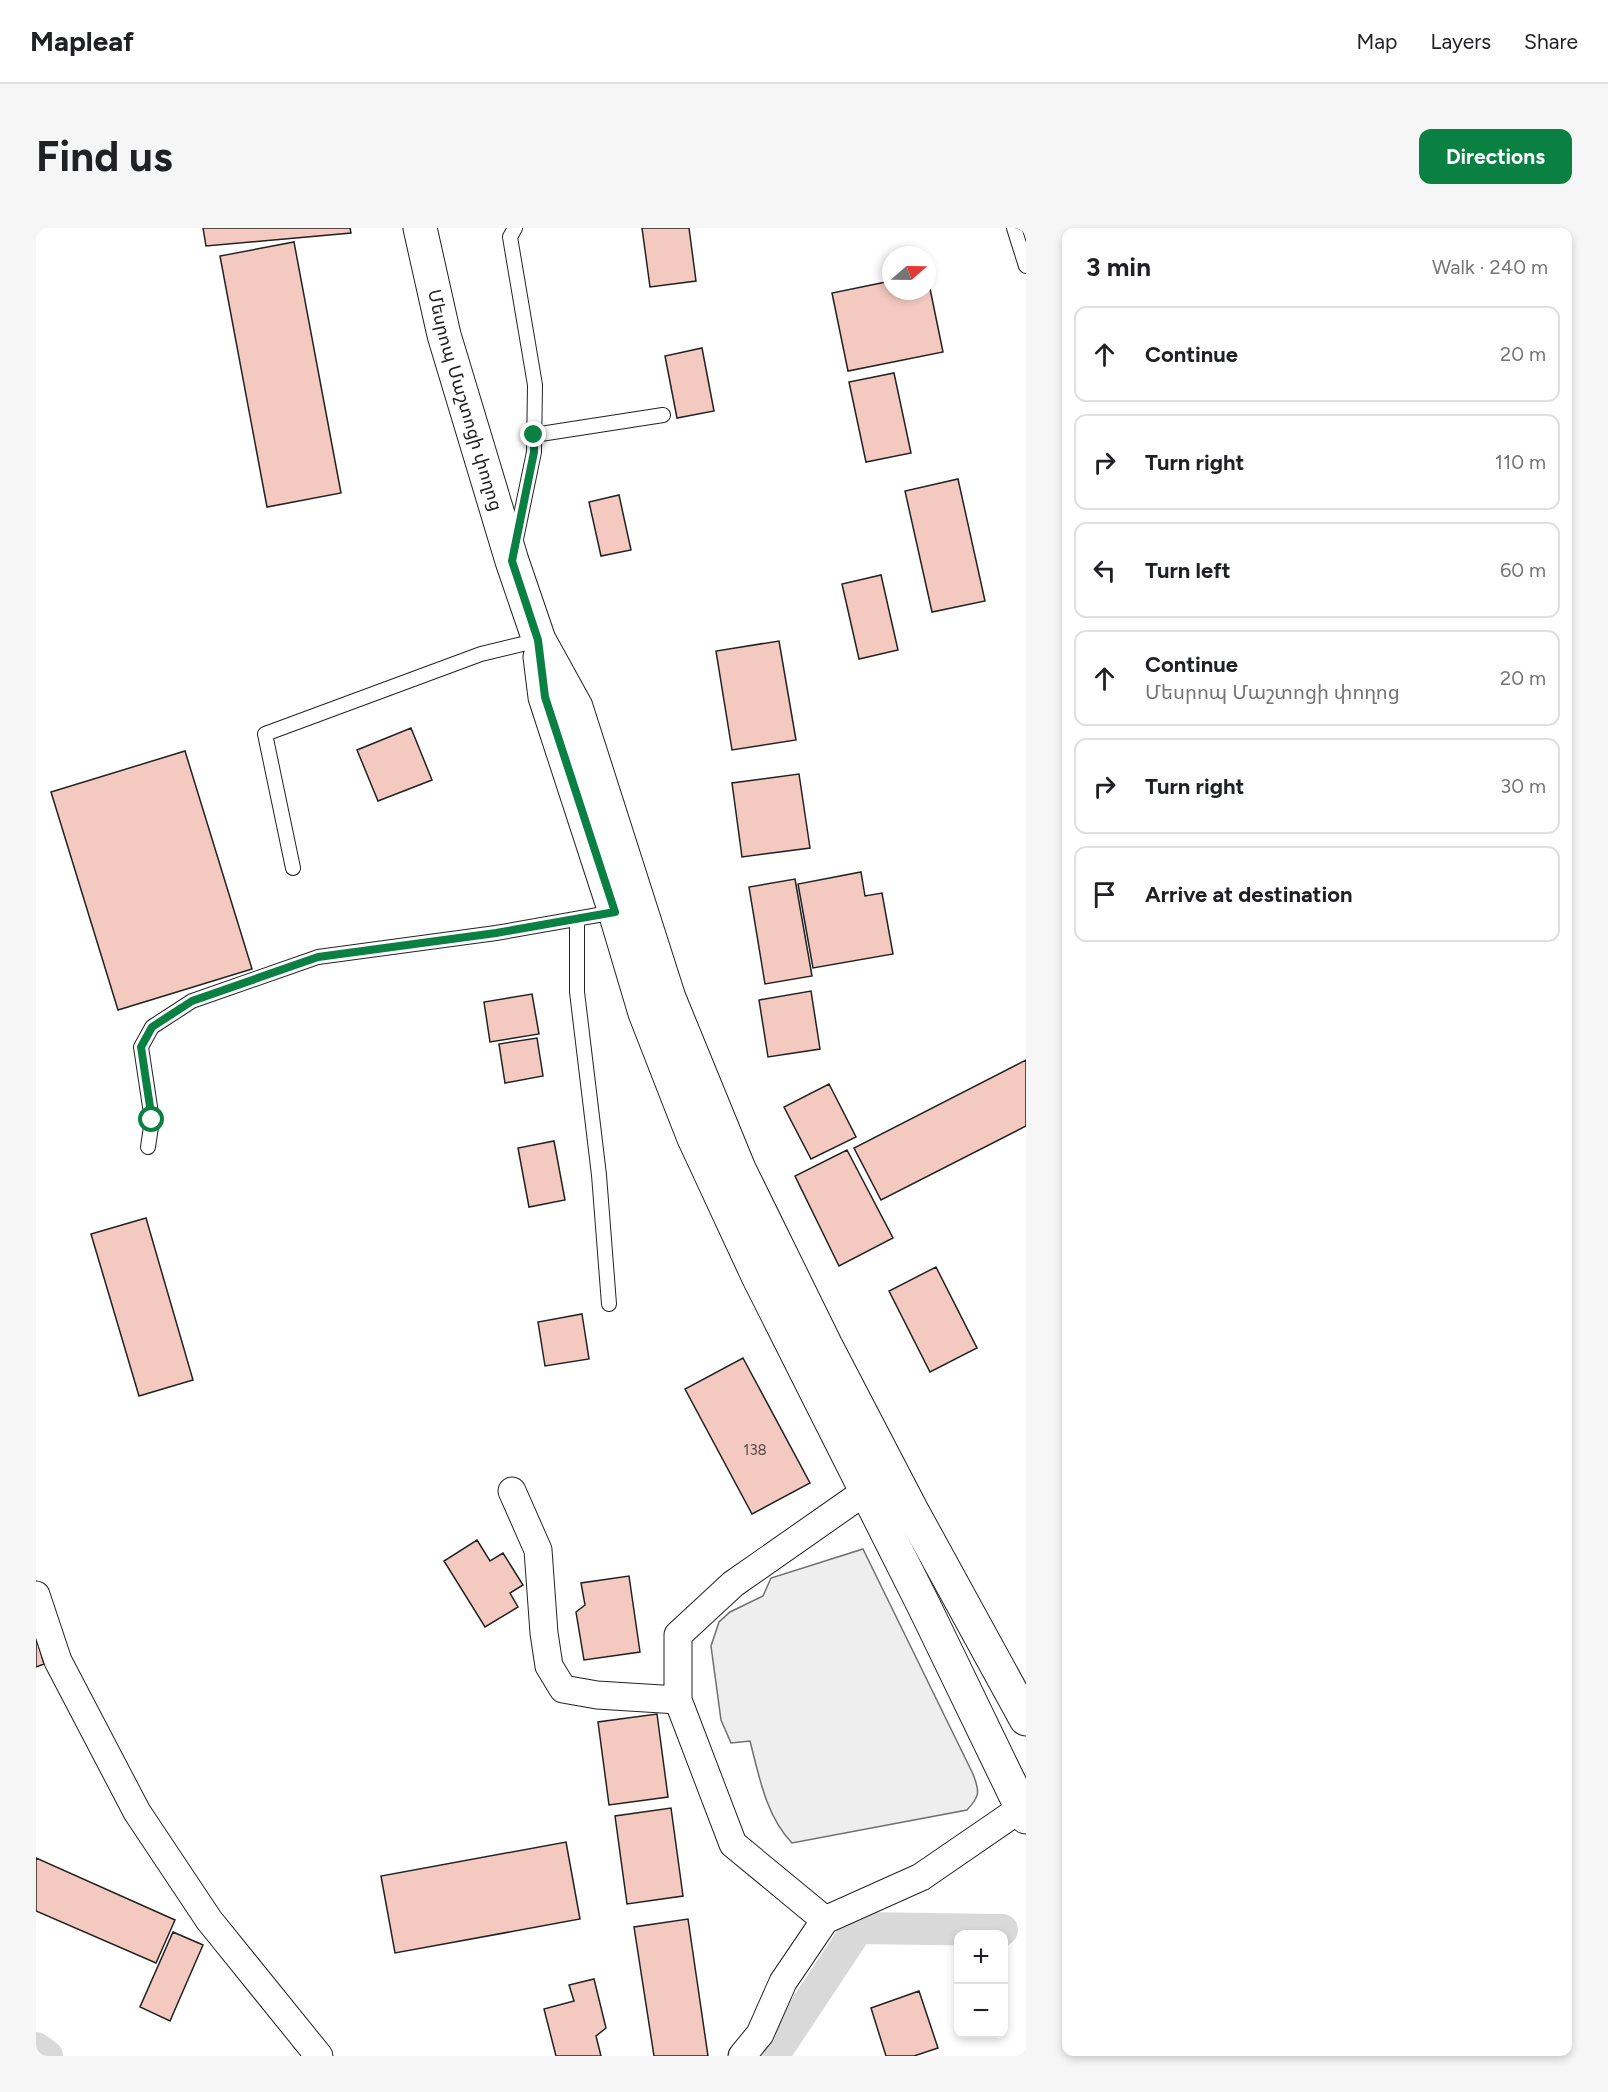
<!DOCTYPE html>
<html lang="en">
<head>
<meta charset="utf-8">
<style>
  body { margin:0; font-family:Figtree,"Noto Sans Armenian",sans-serif; background:#f6f6f6; color:#202124 }
  .controls { position:absolute; right:18px; bottom:18px; display:grid; overflow:hidden; border-radius:12px; box-shadow:0 3px 9px #0003 }
  .controls button { width:54px; height:54px; display:grid; place-items:center; padding:0; border:0; border-bottom:2px solid #e0e0e0; background:#fff; color:#202124; font:30px sans-serif }
  .compass { position:absolute; left:846px; top:18px; width:54px; height:54px; border-radius:50%; background:#fff; box-shadow:0 3px 9px #0003; rotate:70deg }
  .stop { position:absolute; width:18px; height:18px; margin:-14px; border:4px solid #0b8043; border-radius:50%; background:#fff }
  .stop.end { background:#0b8043; border-color:#fff; box-shadow:0 2px 6px #0008 }
  .list { margin:0; padding:0; list-style:none }
  h2 { display:flex; justify-content:space-between; align-items:center; height:78px; margin:0; padding:0 24px; font-size:26px }
  h2 small { font-size:20px; font-weight:400; color:#757577 }
  .list li { display:grid; grid-template-columns:39px 1fr auto; gap:18px; align-items:center; box-sizing:border-box; height:96px; margin:0 12px 12px; padding:0 12px; border:2px solid #e0e0e0; border-radius:12px }
  .list b { display:block; font-size:22px; white-space:nowrap }
  .list p { margin:0; font-size:20px; white-space:nowrap; color:#757577 }
  .list em { font-size:20px; font-style:normal; color:#757577 }
  .icon { flex:none; width:33px; height:33px; fill:none; stroke:currentColor; stroke-width:2; stroke-linecap:round; stroke-linejoin:round }
  .map { position:relative; flex:none; width:990px; height:1828px; overflow:hidden; border-radius:12px }
  header { display:flex; align-items:center; gap:36px; box-sizing:border-box; height:84px; padding:0 30px; background:#fff; border-bottom:2px solid #e0e0e0 }
  header strong { font-size:28px }
  nav { display:flex; gap:33px; margin-inline-start:auto; font-size:21px }
  .intro { display:flex; align-items:center; justify-content:space-between; box-sizing:border-box; height:144px; padding:0 36px }
  h1 { margin:0; font-size:42px }
  .button { padding:15px 27px; border-radius:12px; background:#0b8043; color:#fff; font-size:21px; font-weight:700 }
  main { display:flex; gap:36px; padding:0 36px }
  aside { flex:1; background:#fff; border-radius:12px; box-shadow:0 3px 9px #0003 }
  .map>svg:first-child { display:block }
  .green { fill:#eee; stroke:#6f6f6f; stroke-width:1.5 }
  .lines { fill:none; stroke-linecap:round; stroke-linejoin:round }
  .canal { stroke:#d9d9d9; stroke-width:32 }
  .building { fill:#f3c9c0; stroke:#222; stroke-width:1.5 }
  .lane-casing { stroke:#222; stroke-width:16 }
  .street-casing { stroke:#222; stroke-width:29 }
  .primary-casing { stroke:#222; stroke-width:35 }
  .lane { stroke:#fff; stroke-width:14 }
  .street { stroke:#fff; stroke-width:27 }
  .primary { stroke:#fff; stroke-width:33 }
  .route { stroke:#0b8043; stroke-width:8 }
  .labels { text-anchor:middle; dominant-baseline:central; stroke-width:4.5; stroke-linejoin:round; paint-order:stroke }
  .number-label { font-size:15px; fill:#564c4a }
  .street-label { font-size:18px; fill:#222; stroke:#fff }
</style>
</head>
<body>
<header>
<strong>Mapleaf</strong>
<nav><a>Map</a><a>Layers</a><a>Share</a></nav>
</header>
<div class="intro"><h1>Find us</h1><a class="button">Directions</a></div>
<main>
<div class="map">
<svg width="990" height="1828" viewBox="0 0 990 1828">
  <rect width="100%" height="100%" fill="#fff"/>
  <!-- green -->
  <path class="green" d="M827,1321L937,1546C944,1564 944,1568 931,1582L756,1615C730,1588 723,1548 714,1513L695,1515L685,1492L675,1418L683,1394L694,1384L727,1368L735,1350Z"/>
  <g class="lines">
    <!-- canal -->
    <path class="canal" d="M0,1820L11,1828
      M737,1828L822,1700L966,1702"/>
  </g>
  <!-- building -->
  <path class="building" d="M167,0H314L315,5L170,18Z
    M606,0H653L660,53L614,59Z
    M258,14L305,265L231,279L184,28Z
    M891,46L907,124L812,143L796,65L855,53V63H891Z
    M666,120L678,183L641,190L629,128Z
    M858,145L875,225L830,234L813,154Z
    M922,251L949,373L896,384L869,263Z
    M583,267L595,322L565,328L553,274Z
    M845,347L862,422L823,431L806,356Z
    M743,413L760,512L696,522L680,423Z
    M375,500L396,552L342,573L321,522Z
    M149,523L216,741L82,782L15,564Z
    M763,546L774,620L706,629L696,555Z
    M825,644L829,668L846,665L857,726L777,740L762,656Z
    M759,651L776,748L729,756L713,659Z
    M775,763L784,821L732,829L723,772Z
    M496,766L503,806L454,814L448,774Z
    M501,810L507,848L469,855L463,816Z
    M990,832V898L845,972L818,920Z
    M793,856L820,909L775,931L748,879Z
    M518,913L529,972L493,979L482,920Z
    M811,922L857,1010L803,1038L759,948Z
    M110,990L157,1152L103,1168L55,1006Z
    M900,1039L941,1120L894,1144L853,1063Z
    M546,1086L553,1131L509,1138L502,1094Z
    M707,1130L774,1255L716,1286L649,1161Z
    M441,1312L454,1333L467,1325L487,1357L474,1365L482,1379L449,1399L408,1333Z
    M593,1348L604,1424L548,1432L540,1384L549,1377L545,1355Z
    M0,1409L8,1436L0,1439Z
    M621,1486L632,1569L573,1577L562,1494Z
    M635,1580L647,1668L591,1676L579,1588Z
    M530,1614L544,1691L359,1725L345,1648Z
    M0,1630L139,1692L120,1735L0,1683Z
    M652,1691L672,1828H618L598,1699Z
    M137,1704L167,1717L134,1793L104,1779Z
    M558,1751L570,1800L560,1808L565,1828H520L508,1781L538,1773L533,1757Z
    M883,1763L902,1820L878,1828H850L835,1780Z"/>
  <g class="lines">
    <!-- lane casing -->
    <g class="lane-casing">
      <path id="lane" d="M479,0L474,9L499,157L498,224L479,316
        M978,0L990,38
        M498,207L627,187
        M257,640L229,506L445,426L503,412
        M541,692V764L563,947L573,1076
        M112,919L116,892L105,819L116,799L156,773L282,729L460,705L579,684"/>
    </g>
    <!-- street casing -->
    <g class="street-casing">
      <path id="street" d="M476,1263L502,1322L508,1405L513,1438L527,1461L561,1467L642,1472
        M0,1367L22,1433L101,1584L173,1692L283,1828
        M789,1692L697,1616L642,1472V1407L697,1356L830,1263
        M706,1828L724,1806L747,1754L789,1692L885,1649L990,1577"/>
    </g>
    <!-- primary casing -->
    <g class="primary-casing">
      <g id="primary">
        <path id="s1" d="M384,0L408,107L476,333L503,412L540,479L633,770L703,941L789,1116L876,1283L990,1491"/>
        <path d="M504,429L509,469L579,684L609,785L657,908L722,1048L887,1376L990,1589"/>
      </g>
    </g>
    <!-- lane -->
    <use href="#lane" class="lane"/>
    <!-- street -->
    <use href="#street" class="street"/>
    <!-- primary -->
    <use href="#primary" class="primary"/>
  </g>
  <g class="lines">
    <!-- route -->
    <path class="route" d="M116,892L105,819L116,799L156,773L282,729L460,705L579,684L509,469L502,412L476,333L498,224V207"/>
  </g>
  <g class="labels">
    <!-- number labels -->
    <g class="number-label">
      <text x="719" y="1222">138</text>
    </g>
    <!-- street labels -->
    <g class="street-label">
      <text stroke="none"><textPath href="#s1" startOffset="178">Մեսրոպ Մաշտոցի փողոց</textPath></text>
    </g>
  </g>
</svg>
<div class="controls">
<button>+</button>
<button>−</button>
</div>
<svg class="compass" viewBox="-18 -18 36 36"><path d="M0-13l5 13h-10z" fill="#e53935"/><path d="M0 13l5-13h-10z" fill="#757577"/></svg>
<div class="stop" style="left:116px;top:892px"></div>
<div class="stop end" style="left:498px;top:207px"></div>
</div>
<aside>
<h2>3 min<small>Walk · 240 m</small></h2>
<ul class="list">
<li><svg class="icon" aria-label="ahead" viewBox="0 0 24 24"><path d="M12 20V5M6 11l6-6 6 6"/></svg><div><b>Continue</b></div><em>20 m</em></li>
<li><svg class="icon" aria-label="right" viewBox="0 0 24 24"><path d="M7 20v-9h11M14 6l5 5-5 5"/></svg><div><b>Turn right</b></div><em>110 m</em></li>
<li><svg class="icon" aria-label="left" viewBox="0 0 24 24"><path d="M17 20v-9H6M10 6l-5 5 5 5"/></svg><div><b>Turn left</b></div><em>60 m</em></li>
<li><svg class="icon" aria-label="ahead" viewBox="0 0 24 24"><path d="M12 20V5M6 11l6-6 6 6"/></svg><div><b>Continue</b><p>Մեսրոպ Մաշտոցի փողոց</p></div><em>20 m</em></li>
<li><svg class="icon" aria-label="right" viewBox="0 0 24 24"><path d="M7 20v-9h11M14 6l5 5-5 5"/></svg><div><b>Turn right</b></div><em>30 m</em></li>
<li><svg class="icon" aria-label="arrive" viewBox="0 0 24 24"><path d="M6 21V4h12l-3 4 3 4H6"/></svg><div><b>Arrive at destination</b></div></li>
</ul>
</aside>
</main>
</body>
</html>
